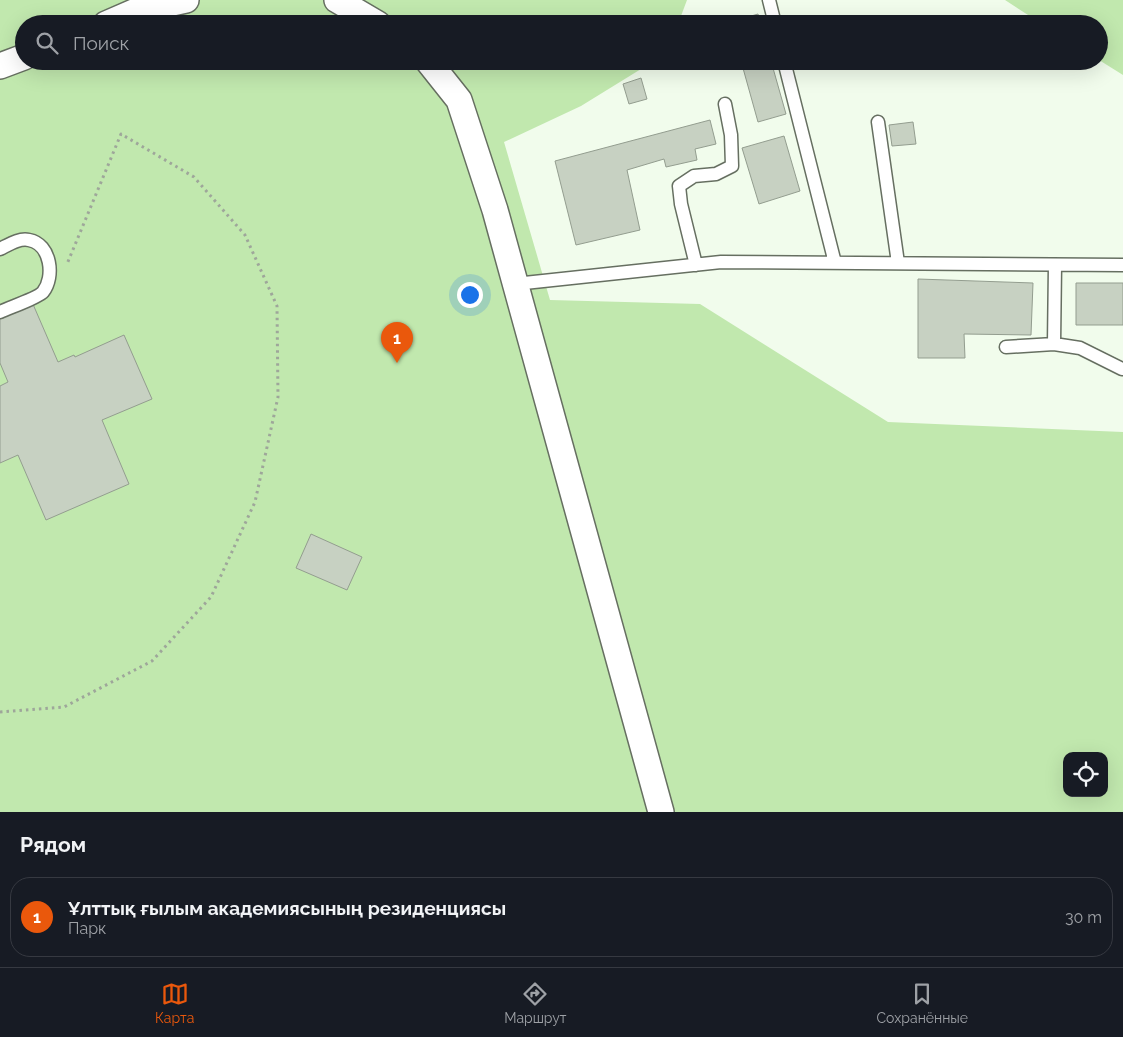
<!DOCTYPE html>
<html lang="ru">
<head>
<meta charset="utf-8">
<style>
  body { margin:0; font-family:Raleway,sans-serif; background:#20242c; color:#f1f3f6 }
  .controls { position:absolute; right:15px; bottom:15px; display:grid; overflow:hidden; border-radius:10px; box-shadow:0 5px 20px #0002 }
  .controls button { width:45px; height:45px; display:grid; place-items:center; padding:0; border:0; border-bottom:1px solid #363941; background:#171b24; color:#f1f3f6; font:25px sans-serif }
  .you { position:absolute; left:469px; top:294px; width:18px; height:18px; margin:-12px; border:4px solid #fff; border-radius:50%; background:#1a73e8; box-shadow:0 0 0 8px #1a73e833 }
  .badge { display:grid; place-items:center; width:32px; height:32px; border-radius:50%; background:#ea580c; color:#fff; font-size:16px; font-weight:700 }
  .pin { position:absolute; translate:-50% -41px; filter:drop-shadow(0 1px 2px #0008) }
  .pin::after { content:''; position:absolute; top:26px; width:18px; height:15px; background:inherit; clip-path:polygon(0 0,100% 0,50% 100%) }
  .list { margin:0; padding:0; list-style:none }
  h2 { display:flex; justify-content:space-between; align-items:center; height:65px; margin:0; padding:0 20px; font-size:21px }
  h2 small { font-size:16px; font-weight:400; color:#9ea1a6 }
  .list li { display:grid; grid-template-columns:32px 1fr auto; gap:15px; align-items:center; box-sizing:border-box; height:80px; margin:0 10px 10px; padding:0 10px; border:1px solid #363941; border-radius:20px }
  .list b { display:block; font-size:19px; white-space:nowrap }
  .list p { margin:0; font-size:16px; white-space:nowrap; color:#9ea1a6 }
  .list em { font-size:16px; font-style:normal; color:#9ea1a6 }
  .icon { flex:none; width:28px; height:28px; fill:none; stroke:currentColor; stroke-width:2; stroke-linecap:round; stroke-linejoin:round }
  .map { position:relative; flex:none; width:1123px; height:812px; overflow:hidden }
  .search { position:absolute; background:#171b24; box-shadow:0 5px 20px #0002; left:15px; right:15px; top:15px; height:55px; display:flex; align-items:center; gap:12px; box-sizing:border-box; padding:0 18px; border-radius:28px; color:#9ea1a6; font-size:19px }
  .sheet { height:155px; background:#171b24 }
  nav { display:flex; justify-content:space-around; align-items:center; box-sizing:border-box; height:70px; border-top:1px solid #363941; background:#171b24; font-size:14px; color:#9ea1a6 }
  nav a { display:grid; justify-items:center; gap:2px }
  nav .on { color:#ea580c }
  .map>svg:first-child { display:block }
  .green { fill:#c1e8ae; fill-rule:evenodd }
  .building { fill:#c7d1c2; stroke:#939d8f }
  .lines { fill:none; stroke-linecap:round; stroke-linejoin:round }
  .lane-casing { stroke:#666f61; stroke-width:15 }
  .street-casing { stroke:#666f61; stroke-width:28 }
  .path { stroke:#9ea69a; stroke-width:3; stroke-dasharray:2.5 4; stroke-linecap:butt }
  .lane { stroke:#fff; stroke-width:12 }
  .street { stroke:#fff; stroke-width:25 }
</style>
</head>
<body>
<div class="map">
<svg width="1123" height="812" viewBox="0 0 1123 812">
  <rect width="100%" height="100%" fill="#f1fcec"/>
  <!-- green -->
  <path class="green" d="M0,0H687L678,24H24V61H654L581,106L504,142L550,300L700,304L888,422L1123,432V812H0ZM1067,756H1104V793H1067Z
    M1005,0H1123V75L1099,60V24H1042Z"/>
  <!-- building -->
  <path class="building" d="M758,14L761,24H731V22Z
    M741,61H771L786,114L758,122Z
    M641,78L647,99L629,104L623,84Z
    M710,120L716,144L695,149L697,160L666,167L664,159L627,170L640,230L576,245L555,161Z
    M913,122L916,144L892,146L889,125Z
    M784,136L800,191L759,204L742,148Z
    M918,279L1033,283L1031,335L964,334L965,358H918Z
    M1076,283H1123V325H1076Z
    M29,295L58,362L74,355L75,357L124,335L152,399L102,420L129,484L46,520L18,455L0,463V386L8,382L0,363V308Z
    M311,534L362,557L347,590L296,568Z"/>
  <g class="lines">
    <!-- lane casing -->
    <g class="lane-casing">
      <path id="lane" d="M769,0L775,24
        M784,61L835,263
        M878,122L898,263
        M0,249C10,244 19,238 29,240C51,244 55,277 43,292C38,298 8,308 0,312
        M696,265L681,204L679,186L694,176L716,174L732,166L731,135L725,104
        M1055,265L1054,344L1080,348L1122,369
        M515,284L721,262L1123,265
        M1006,347L1054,344"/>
    </g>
    <!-- street casing -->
    <g class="street-casing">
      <path id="street" d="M337,0L378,24
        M106,24L136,11L186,0
        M428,61L459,100L495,210L661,812
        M0,66L24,57"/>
    </g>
    <!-- path -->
    <path class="path" d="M0,712L64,707L152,661L211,597L255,502L278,397L277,306L245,235L194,177L121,134L67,264"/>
    <!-- lane -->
    <use href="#lane" class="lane"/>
    <!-- street -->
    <use href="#street" class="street"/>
  </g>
</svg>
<div class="controls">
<button><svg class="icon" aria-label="locate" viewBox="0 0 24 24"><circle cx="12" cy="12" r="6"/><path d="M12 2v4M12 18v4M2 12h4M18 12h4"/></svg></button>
</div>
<div class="you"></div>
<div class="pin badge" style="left:397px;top:363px">1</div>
<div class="search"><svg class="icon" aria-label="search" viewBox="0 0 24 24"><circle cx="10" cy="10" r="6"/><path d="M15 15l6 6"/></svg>Поиск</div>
</div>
<section class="sheet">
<h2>Рядом<small></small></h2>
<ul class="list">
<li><span class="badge">1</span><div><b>Ұлттық ғылым академиясының резиденциясы</b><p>Парк</p></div><em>30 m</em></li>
</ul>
</section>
<nav>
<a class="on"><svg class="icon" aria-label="map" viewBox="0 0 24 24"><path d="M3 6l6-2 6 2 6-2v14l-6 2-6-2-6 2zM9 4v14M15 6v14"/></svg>Карта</a>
<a><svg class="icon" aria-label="directions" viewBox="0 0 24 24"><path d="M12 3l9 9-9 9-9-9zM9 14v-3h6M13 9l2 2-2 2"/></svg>Маршрут</a>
<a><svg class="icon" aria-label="saved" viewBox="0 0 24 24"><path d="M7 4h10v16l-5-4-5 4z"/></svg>Сохранённые</a>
</nav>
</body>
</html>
